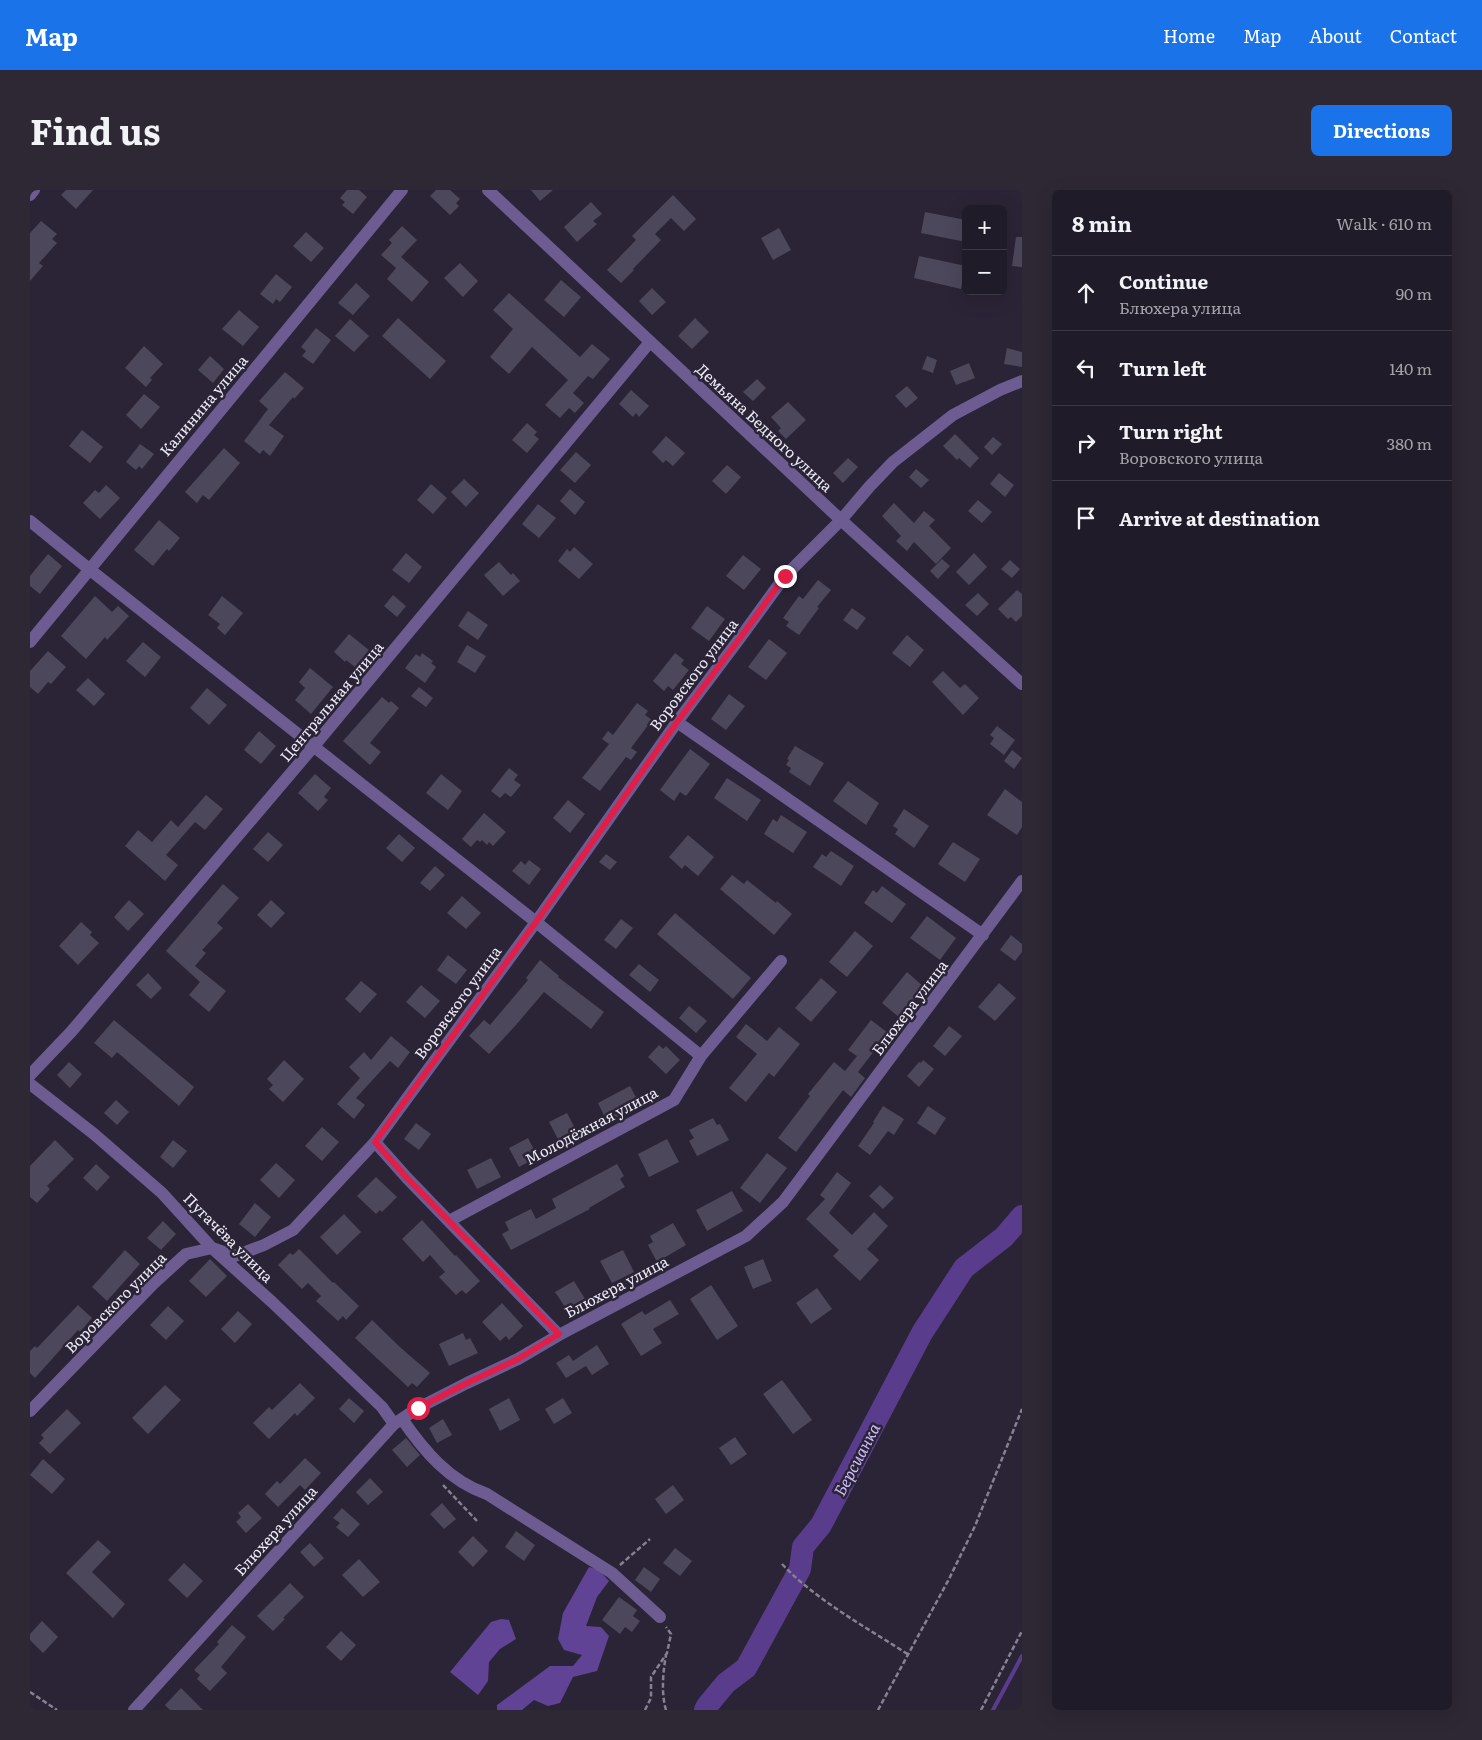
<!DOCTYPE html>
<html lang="en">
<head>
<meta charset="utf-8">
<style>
  body { margin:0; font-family:Literata,serif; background:#2d2834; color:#f1f3f6 }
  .controls { position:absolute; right:15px; top:15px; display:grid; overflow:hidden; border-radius:8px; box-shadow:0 5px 20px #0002 }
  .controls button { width:45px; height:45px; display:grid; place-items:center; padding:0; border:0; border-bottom:1px solid #3d3945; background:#201b28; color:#f1f3f6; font:25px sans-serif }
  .stop { position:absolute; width:15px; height:15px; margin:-11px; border:4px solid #e11d48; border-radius:50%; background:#fff }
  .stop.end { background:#e11d48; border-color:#fff; box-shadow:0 1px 5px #0008 }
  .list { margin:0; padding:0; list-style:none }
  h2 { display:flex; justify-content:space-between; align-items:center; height:65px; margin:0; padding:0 20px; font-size:21px }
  h2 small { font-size:16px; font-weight:400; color:#a2a1a8 }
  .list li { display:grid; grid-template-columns:32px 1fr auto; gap:15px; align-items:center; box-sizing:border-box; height:75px; padding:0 20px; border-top:1px solid #3d3945 }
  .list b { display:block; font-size:19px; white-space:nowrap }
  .list p { margin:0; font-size:16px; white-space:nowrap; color:#a2a1a8 }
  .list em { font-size:16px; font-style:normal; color:#a2a1a8 }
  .icon { flex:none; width:28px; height:28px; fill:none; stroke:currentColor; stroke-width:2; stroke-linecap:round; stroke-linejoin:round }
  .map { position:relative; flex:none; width:992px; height:1520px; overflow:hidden; border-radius:8px }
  header { display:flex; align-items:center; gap:30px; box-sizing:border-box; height:70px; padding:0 25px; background:#1a73e8; color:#fff }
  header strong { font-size:24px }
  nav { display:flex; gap:28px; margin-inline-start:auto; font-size:18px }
  .intro { display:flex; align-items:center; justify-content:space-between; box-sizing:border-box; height:120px; padding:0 30px }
  h1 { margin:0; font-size:35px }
  .button { padding:12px 22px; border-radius:8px; background:#1a73e8; color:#fff; font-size:18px; font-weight:700 }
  main { display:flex; gap:30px; padding:0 30px }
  aside { flex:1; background:#201b28; border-radius:8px; box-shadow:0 5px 20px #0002 }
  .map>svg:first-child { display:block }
  .forest { fill:#604394 }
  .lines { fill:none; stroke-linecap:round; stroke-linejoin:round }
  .stream { stroke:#5a3c8d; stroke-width:4 }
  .river { stroke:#5a3c8d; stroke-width:22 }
  .building { fill:#4d475b }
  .path { stroke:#868190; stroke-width:2.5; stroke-dasharray:5 2.5; stroke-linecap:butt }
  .street { stroke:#6c5c91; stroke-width:12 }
  .route { stroke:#e11d48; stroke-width:6 }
  .labels { text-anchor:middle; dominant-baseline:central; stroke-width:5; stroke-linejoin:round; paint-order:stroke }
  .street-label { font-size:15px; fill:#eeebf7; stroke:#2a2436 }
  .water-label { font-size:16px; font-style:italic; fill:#cdbafd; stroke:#2a2436 }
</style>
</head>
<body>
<header>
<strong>Map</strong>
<nav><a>Home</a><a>Map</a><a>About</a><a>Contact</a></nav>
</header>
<div class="intro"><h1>Find us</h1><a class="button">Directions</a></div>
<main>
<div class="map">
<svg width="992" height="1520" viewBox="0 0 992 1520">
  <rect width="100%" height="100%" fill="#2a2436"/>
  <!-- forest -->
  <path class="forest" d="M559,1377L569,1380L579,1391L567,1407L556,1436L571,1437L579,1446L567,1481L543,1487L530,1513L518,1516L504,1510L492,1520H467V1515L520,1476H543L552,1465L534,1460L528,1449L533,1423Z
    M471,1429L479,1430L486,1449L470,1459L459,1472L458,1491L448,1505L420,1482L461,1432Z"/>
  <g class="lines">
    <!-- stream -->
    <path class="stream" d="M963,1520L992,1466"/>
    <!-- river -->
    <path class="river" d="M675,1520L677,1516L696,1493L716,1478L770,1379L773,1357L791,1335L892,1143L934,1078L974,1047L992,1026"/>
  </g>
  <!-- building -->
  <path class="building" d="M36,0H63L46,19L31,5Z
    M317,0H329L337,7L323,24L312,15L315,12L310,8Z
    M406,0H420L430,9L426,13L429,16L420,25L400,6Z
    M501,0H523L510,11Z
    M643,5L666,29L654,41L641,28L625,44L631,50L603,79L604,80L591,93L577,80L606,50L602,46Z
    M561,12L572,24L563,31L567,34L547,52L534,37Z
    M895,22L936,30V52L891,43Z
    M11,31L27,44L22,49L27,53L9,73L13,76L0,91V43Z
    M372,36L387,50L371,67L399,92L382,112L357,89L366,78L351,65L362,53L359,50Z
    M749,38L761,60L743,70L731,48Z
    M276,42L294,58L281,72L263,56Z
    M986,47H992V77L982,76Z
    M889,66L936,76L931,99L884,88Z
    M430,73L448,91L433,107L414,88Z
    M246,84L262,97L250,112L246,109L243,114L230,104Z
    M531,90L551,107L534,127L514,110Z
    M326,93L340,106L323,125L308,113Z
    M622,98L636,112L622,125L609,111Z
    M479,103L550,167L562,154L580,169L563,189L558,186L543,203L554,213L545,223L539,218L530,228L515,215L538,190L502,157L479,184L460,167L483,139L463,120Z
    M209,120L229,137L213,156L192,139Z
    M368,128L416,171L400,189L352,146Z
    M665,128L679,142L662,159L648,146Z
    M320,129L339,146L324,162L305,146Z
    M286,138L301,150L283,174L272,166L276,161L271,157Z
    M114,156L133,174L120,188L122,190L116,197L95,178Z
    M977,158L992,162V177L974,174Z
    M180,166L194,179L183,193L168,180Z
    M897,166L907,170L903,183L892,179Z
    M939,173L945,188L926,195L920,181Z
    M255,182L274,198L264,209L263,207L239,235L254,246L240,266L233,260L230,264L214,251L238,219L229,211Z
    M727,189L736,198L723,211L713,202Z
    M877,196L888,208L876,218L865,206Z
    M601,200L619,216L609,227L606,223L603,227L589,214Z
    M114,204L130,217L111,239L96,225Z
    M758,212L776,230L756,249L748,241L751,238L741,227Z
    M497,233L507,242L504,245L509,249L497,263L482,250Z
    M52,240L73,257L60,273L39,256Z
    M925,244L949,268L940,278L929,268L927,270L913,256Z
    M636,246L655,263L643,276L636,270L633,273L622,262Z
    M963,247L972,254L962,265L954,257Z
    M110,254L124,264L112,279L109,276L106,280L96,272Z
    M194,258L210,273L179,310L173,305L167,313L155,302Z
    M546,262L561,275L545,293L530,280Z
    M818,268L828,277L813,293L803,283Z
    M697,275L711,287L696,304L682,291Z
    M886,279L899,290L891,298L879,287Z
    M969,283L984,295L975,307L960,294Z
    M434,289L449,303L436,317L421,302Z
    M401,294L417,308L403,324L387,310Z
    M76,295L90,308L70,329L53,313L65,300L69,303Z
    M540,299L555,312L545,325L530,311Z
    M948,310L962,322L952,333L938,321Z
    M864,313L884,333L894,321L905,330L899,336L921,358L906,374L884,352L877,361L866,351L871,346L852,326Z
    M508,314L526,328L509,348L492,334Z
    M129,330L150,348L139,361L137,359L123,376L104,360Z
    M544,357L563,374L549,389L528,371L537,359L540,362Z
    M376,363L392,377L379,393L362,380Z
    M944,363L957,377L939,395L926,382Z
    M18,364L32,376L10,404L0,396V386Z
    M713,365L731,379L714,400L696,386Z
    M912,369L920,376L908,389L900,381Z
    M980,370L990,379L982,388L971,379Z
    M469,372L481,385L483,383L490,391L473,406L454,385Z
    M788,390L801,400L787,417L789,418L769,445L756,436L759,432L753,428L769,406L773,409Z
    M987,400L992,404V426L986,432L981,427L978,429L968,419Z
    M948,403L959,414L947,426L935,415Z
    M363,405L376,416L367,427L354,416Z
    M65,406L82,422L88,416L99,426L77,450L75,447L56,469L31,446Z
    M192,406L213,423L195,445L187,438L190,434L178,425Z
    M677,416L695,429L679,451L661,438Z
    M822,418L836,428L827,440L813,430Z
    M438,421L458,435L448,450L428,436Z
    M319,444L339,460L325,477L316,470L315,472L304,462Z
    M877,445L894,460L880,477L862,463Z
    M739,449L757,463L736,490L718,477Z
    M113,452L131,467L115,487L96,471Z
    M437,455L456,466L445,483L427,472Z
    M18,461L36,477L21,494L18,492L8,504L0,497V481Z
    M392,463L403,471L401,473L406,477L395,493L375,478L386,464L390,467Z
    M645,463L654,470L651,474L659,480L643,500L638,496L634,501L623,491Z
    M280,478L303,497L281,524L265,510L275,498L269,492Z
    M913,481L930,498L935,494L949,508L933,525L902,492Z
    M58,488L75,504L64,516L46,500Z
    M389,497L403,508L396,517L381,506Z
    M177,498L197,515L179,535L160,518Z
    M699,504L715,516L696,540L681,529Z
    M352,507L359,513L361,511L369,518L340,553L351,562L340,575L313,551Z
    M607,513L618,521L615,525L622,530L601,558L607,562L601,570L596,567L570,601L552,588L579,554L572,549L578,541L583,545Z
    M967,536L985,550L974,565L960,554L964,548L960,545Z
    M229,541L246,556L231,574L214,560Z
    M765,556L794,573L780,596L759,582L761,578L756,575L759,570L757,569Z
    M660,559L680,574L656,606L650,602L644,611L630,600Z
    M982,560L992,568L984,579L974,571Z
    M479,578L488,585L484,590L491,595L481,607L475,603L470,608L461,601Z
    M285,584L301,598L294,607L298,610L288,621L268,603Z
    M411,584L432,601L418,620L396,603Z
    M697,588L731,610L717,631L684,608Z
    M818,591L849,613L836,635L803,611Z
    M975,599L992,612V637L987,645L957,625Z
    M176,605L193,619L175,640L165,632L136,665L148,675L135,691L95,656L108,640L122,652L141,630L148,637Z
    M538,610L555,624L540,643L523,628Z
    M874,619L899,636L884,658L865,644L868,639L863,636Z
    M454,623L476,642L463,656L459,652L457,655L452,650L450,652L447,650L441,657L432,649Z
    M751,625L777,642L763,663L734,644L743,629L747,632Z
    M238,642L253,655L238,672L223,659Z
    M369,644L385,658L372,672L356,658Z
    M658,645L684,667L668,686L655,675L652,679L639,667Z
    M923,652L950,669L935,692L908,674Z
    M801,661L824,676L811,696L783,677L792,664L796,667Z
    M576,664L587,672L580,680L569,672Z
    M499,670L511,679L499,695L482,681L491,671L495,675Z
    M405,676L415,685L400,701L390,693Z
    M702,685L714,694L717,690L746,713L747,711L762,724L744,745L690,699Z
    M193,694L209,708L187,733L193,738L172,760L176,763L165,776L196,801L179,822L159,805L170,792L136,761Z
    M852,696L876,714L862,733L834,713L843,700L847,703Z
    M432,706L451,723L436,739L417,723Z
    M99,710L114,724L98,741L84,727Z
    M241,710L255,723L241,738L227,725Z
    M645,723L721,788L703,809L627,744Z
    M897,726L926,748L910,770L880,748Z
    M591,729L603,738L586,759L574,750Z
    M51,732L62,742L60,745L69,753L48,775L29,756Z
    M825,741L843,756L817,787L799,772Z
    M981,745L992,754V762L985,771L970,760Z
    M418,765L437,780L426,794L407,780Z
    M510,770L529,786L528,787L574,822L561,839L514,802L486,835L459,864L439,846L454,830L460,835L498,790L496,788Z
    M609,774L629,790L620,802L599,785Z
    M877,782L895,798L870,828L852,813Z
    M118,783L132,798L121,809L106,795Z
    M791,788L807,802L781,832L765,818Z
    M331,791L347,804L330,823L315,809Z
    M969,793L986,808L965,831L948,817Z
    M391,795L410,811L395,828L376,812Z
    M659,816L677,831L666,843L649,828Z
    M84,830L164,897L149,916L87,862L82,868L64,853Z
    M841,830L858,843L828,882L835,888L821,907L813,900L766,962L748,948L780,906L778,904L804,872L815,881L827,866L818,860Z
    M716,834L737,851L749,837L770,854L744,887L739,883L716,912L699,898L727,864L706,847Z
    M919,836L932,846L915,866L903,856Z
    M361,846L380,862L368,878L360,871L326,908L335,915L324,929L307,914L330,888L319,877L334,862L341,870Z
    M629,855L633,859L636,856L650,870L636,884L618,867Z
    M254,870L274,889L253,912L239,899L243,895L237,889Z
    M893,870L904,879L889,897L877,886L889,872L891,873Z
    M39,872L52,884L40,898L27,885Z
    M600,896L610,915L577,932L568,913Z
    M86,910L99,922L87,935L74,923Z
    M853,916L874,929L864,945L858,941L840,965L828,956L844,933L843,932Z
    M898,916L916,928L905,945L887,933Z
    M537,923L546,940L528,949L519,932Z
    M683,928L687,935L690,934L699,950L667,966L659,951L664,948L659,940Z
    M386,933L401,944L389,960L374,949Z
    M292,937L309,952L292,971L275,956Z
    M498,948L508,967L489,977L479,958Z
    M637,949L649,972L619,987L608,964Z
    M25,950L44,969L17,996L20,999L7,1013L0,1007V976Z
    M143,950L157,961L143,978L130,967Z
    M737,963L757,978L730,1013L710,998Z
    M461,968L471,987L447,999L437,980Z
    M246,973L265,990L249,1008L230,990Z
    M66,974L80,987L67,1001L53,988Z
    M587,974L594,986L590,989L595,997L559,1018L560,1019L481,1060L472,1044L479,1040L475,1032L501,1019L506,1029L526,1018L522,1009Z
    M807,982L821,993L799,1023L822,1045L844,1022L858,1036L837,1059L849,1070L830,1091L803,1066L809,1060L776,1029L795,1009L790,1005Z
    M346,987L367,1007L352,1022L350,1020L346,1024L327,1006Z
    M850,995L864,1008L853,1019L839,1006Z
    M702,1001L713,1021L677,1041L666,1020Z
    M225,1013L241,1027L225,1047L209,1034Z
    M314,1024L331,1042L307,1065L290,1047Z
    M392,1030L425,1066L426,1065L450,1091L436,1104L432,1100L426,1105L409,1087L415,1082L400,1065L393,1072L372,1049Z
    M133,1031L146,1044L131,1060L117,1048Z
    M643,1033L656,1055L627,1072L618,1055L623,1052L620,1046Z
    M269,1059L303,1093L304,1092L329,1116L316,1130L313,1126L308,1131L286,1111L291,1106L278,1093L272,1099L248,1075L260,1063L263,1065Z
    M95,1060L110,1074L77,1111L62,1097Z
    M593,1060L604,1082L582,1093L570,1071Z
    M180,1069L197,1086L176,1107L159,1091Z
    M733,1069L742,1091L723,1099L714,1077Z
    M544,1091L555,1109L537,1120L525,1102Z
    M681,1095L708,1136L687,1150L660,1109Z
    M787,1098L802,1119L781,1134L766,1113Z
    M640,1110L649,1124L623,1139L632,1153L611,1166L591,1134L612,1121L615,1125Z
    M472,1113L493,1136L479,1150L476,1146L470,1151L452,1132Z
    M48,1115L62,1128L50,1142L48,1140L5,1188L0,1183V1161L5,1156L7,1158Z
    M138,1116L154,1131L136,1150L120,1135Z
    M208,1121L222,1134L205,1153L191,1139Z
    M342,1130L371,1158L400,1183L387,1197L382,1193L378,1197L325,1148Z
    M433,1143L436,1150L440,1148L448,1163L419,1176L409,1154Z
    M567,1155L579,1174L562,1185L556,1176L536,1188L526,1173L539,1165L543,1171Z
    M752,1190L782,1230L763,1244L733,1204Z
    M270,1193L285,1208L267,1226L265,1223L239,1249L223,1233L239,1217L242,1220Z
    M135,1195L151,1210L118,1244L102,1228Z
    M319,1208L334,1221L324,1233L309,1219Z
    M479,1208L490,1230L470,1241L459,1219Z
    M533,1208L542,1223L524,1234L515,1219Z
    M37,1219L51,1233L20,1264L9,1253L14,1248L11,1245Z
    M413,1229L422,1245L407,1253L399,1238Z
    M705,1247L717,1264L701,1275L689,1258Z
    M376,1248L390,1265L377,1277L362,1260Z
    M275,1268L291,1283L275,1300L270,1295L248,1317L235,1304L247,1291L250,1294Z
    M13,1269L35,1289L22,1304L0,1285Z
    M340,1288L353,1302L338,1315L326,1302Z
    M643,1295L654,1310L636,1324L625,1309Z
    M412,1313L426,1329L414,1339L400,1324Z
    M218,1314L232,1328L216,1343L206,1332L211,1327L208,1323Z
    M312,1318L330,1334L318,1347L306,1337L310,1333L303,1328Z
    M486,1341L505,1355L494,1371L475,1357Z
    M443,1346L458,1361L443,1377L428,1362Z
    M68,1350L81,1362L62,1382L95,1414L83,1428L36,1383Z
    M280,1353L294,1368L284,1377L270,1362Z
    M645,1358L662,1371L650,1386L633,1373Z
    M329,1369L350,1392L333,1407L312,1385Z
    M154,1373L173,1391L157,1408L138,1390Z
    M614,1377L630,1389L621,1402L605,1390Z
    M260,1393L274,1407L253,1428L255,1429L243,1441L227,1426Z
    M589,1407L607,1420L603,1426L610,1431L602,1442L595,1437L590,1444L572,1430Z
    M12,1431L28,1447L13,1463L0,1450V1444Z
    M202,1435L216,1447L191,1477L197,1483L180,1501L167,1489L170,1485L164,1480L189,1454L187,1452Z
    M311,1441L326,1455L311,1471L296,1457Z
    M151,1498L173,1520H140L135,1515Z"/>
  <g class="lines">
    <!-- path -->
    <path class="path" d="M413,1295L447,1331
      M752,1374C787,1411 836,1437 879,1465
      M590,1375L620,1349
      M0,1502L27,1520
      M615,1520L621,1508V1487L637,1463L641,1444L636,1437
      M636,1520C631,1503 633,1482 636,1465
      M848,1520L919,1389L945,1336L992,1219
      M951,1520L992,1441"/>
    <!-- street -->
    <path class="street" d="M458,0L811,330L992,494
      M0,5L4,0
      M0,331L59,379L506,732L671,866
      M0,452L372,0
      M647,532L953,745
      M0,885L41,842L284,556L620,152
      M0,894L64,944L132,1003L182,1058L242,1112L352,1217L364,1234
      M345,952L377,988L529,1145
      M419,1031L644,910L671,866L751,771
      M0,1221L123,1094L156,1064L182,1058L205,1066L234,1055L263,1040L345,952L506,732L647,532L710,448L755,386L811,330L840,296L863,272L923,225L970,200L992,191
      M372,1229C394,1261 419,1291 457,1304L582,1383L630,1427
      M104,1520L364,1234L388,1218L437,1193L488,1169L529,1145L716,1046L753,1012L992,691"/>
  </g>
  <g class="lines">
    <!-- route -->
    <path class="route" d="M388,1218L437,1193L488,1169L529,1144L377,988L345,952L506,732L647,532L710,448L755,386"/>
  </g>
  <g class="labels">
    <!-- street labels -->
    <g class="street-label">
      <text transform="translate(173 215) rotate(-50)">Калинина улица</text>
      <text transform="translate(735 237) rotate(43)">Демьяна Бедного улица</text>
      <text transform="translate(663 484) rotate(-53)">Воровского улица</text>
      <text transform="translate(301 511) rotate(-50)">Центральная улица</text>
      <text transform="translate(427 812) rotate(-54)">Воровского улица</text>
      <text transform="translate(879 817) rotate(-53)">Блюхера улица</text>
      <text transform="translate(561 935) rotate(-28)">Молодёжная улица</text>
      <text transform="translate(199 1047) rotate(45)">Пугачёва улица</text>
      <text transform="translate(586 1096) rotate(-28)">Блюхера улица</text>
      <text transform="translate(85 1112) rotate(-45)">Воровского улица</text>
      <text transform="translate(245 1340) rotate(-48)">Блюхера улица</text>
    </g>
    <!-- water labels -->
    <g class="water-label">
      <text transform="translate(826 1269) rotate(-62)">Берсианка</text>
    </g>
  </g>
</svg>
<div class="controls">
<button>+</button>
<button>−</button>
</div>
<div class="stop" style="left:388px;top:1218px"></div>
<div class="stop end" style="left:755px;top:386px"></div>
</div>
<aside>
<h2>8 min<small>Walk · 610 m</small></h2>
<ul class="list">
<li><svg class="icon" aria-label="ahead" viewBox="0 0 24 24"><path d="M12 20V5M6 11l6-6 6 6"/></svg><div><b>Continue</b><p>Блюхера улица</p></div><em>90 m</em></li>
<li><svg class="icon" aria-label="left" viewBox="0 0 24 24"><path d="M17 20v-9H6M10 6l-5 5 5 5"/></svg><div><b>Turn left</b></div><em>140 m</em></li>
<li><svg class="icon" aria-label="right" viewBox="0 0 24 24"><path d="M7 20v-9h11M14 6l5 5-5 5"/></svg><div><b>Turn right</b><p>Воровского улица</p></div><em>380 m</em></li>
<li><svg class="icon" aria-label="arrive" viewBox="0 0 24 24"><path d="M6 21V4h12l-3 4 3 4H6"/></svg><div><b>Arrive at destination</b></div></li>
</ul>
</aside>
</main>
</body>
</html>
